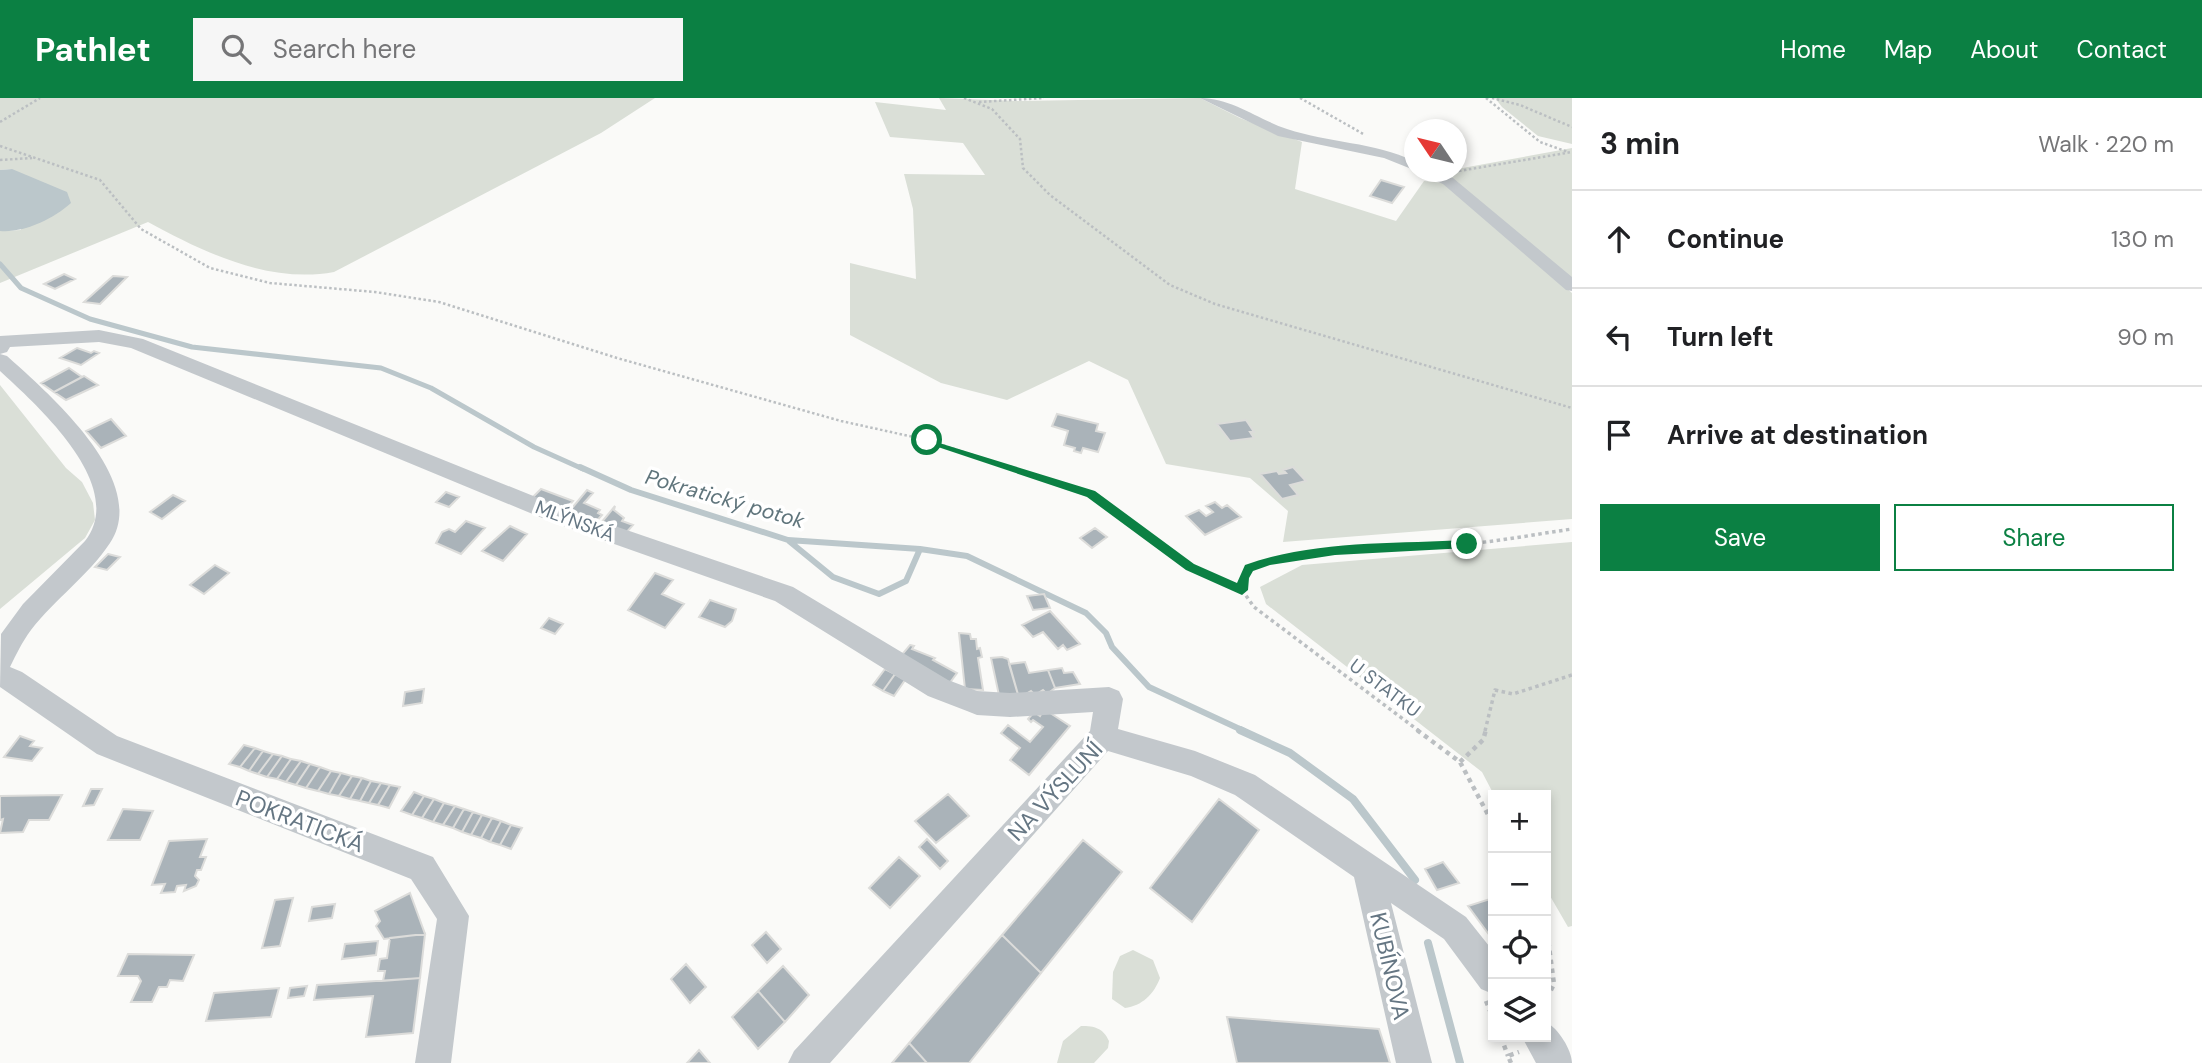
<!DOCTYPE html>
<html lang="en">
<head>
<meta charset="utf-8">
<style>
  body { margin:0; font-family:"DM Sans",sans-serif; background:#f6f6f6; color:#202124 }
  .controls { position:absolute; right:21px; bottom:21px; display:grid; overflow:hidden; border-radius:0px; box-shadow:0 4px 10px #0003 }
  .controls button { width:63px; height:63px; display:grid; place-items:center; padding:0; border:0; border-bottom:2px solid #e0e0e0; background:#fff; color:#202124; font:35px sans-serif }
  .compass { position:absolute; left:1404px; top:21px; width:63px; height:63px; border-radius:50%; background:#fff; box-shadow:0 4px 10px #0003; rotate:305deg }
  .stop { position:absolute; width:21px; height:21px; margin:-16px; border:5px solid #0b8043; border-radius:50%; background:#fff }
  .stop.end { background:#0b8043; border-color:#fff; box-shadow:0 2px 7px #0008 }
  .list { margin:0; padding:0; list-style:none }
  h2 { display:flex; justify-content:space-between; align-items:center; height:91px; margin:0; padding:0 28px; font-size:30px }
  h2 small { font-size:23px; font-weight:400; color:#757577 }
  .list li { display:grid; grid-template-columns:46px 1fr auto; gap:21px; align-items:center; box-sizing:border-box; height:98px; padding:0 28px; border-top:2px solid #e0e0e0 }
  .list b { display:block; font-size:26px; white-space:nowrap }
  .list em { font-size:23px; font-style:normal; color:#757577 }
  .actions { display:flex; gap:14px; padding:21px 28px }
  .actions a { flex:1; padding:16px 0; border:2px solid #0b8043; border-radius:0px; text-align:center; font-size:24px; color:#0b8043 }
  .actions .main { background:#0b8043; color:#fff }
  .icon { flex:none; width:38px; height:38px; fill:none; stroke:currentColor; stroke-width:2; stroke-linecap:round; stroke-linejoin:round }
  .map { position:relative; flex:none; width:1572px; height:965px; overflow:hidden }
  header { display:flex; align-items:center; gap:42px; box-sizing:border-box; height:98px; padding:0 35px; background:#0b8043; color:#fff }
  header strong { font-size:33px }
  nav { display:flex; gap:38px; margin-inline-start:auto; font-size:24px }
  .search { width:490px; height:63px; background:#f6f6f6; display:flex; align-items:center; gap:18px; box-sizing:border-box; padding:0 24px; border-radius:0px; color:#757577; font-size:26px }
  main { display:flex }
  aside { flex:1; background:#fff }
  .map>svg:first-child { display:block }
  .green { fill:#dadfd7 }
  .water { fill:#bbc7cb }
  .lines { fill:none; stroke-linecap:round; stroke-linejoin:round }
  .stream-far2 { stroke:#bbc7cb; stroke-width:5 }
  .stream-far1 { stroke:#bbc7cb; stroke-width:6 }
  .stream { stroke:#bbc7cb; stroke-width:8 }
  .building { fill:#aab3b9; stroke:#dcdcda; stroke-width:2 }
  .path-far2 { stroke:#bbbfc2; stroke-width:2.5; stroke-dasharray:2.5 2.5; stroke-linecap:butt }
  .path-far1 { stroke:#bbbfc2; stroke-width:3.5; stroke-dasharray:3.5 3.5; stroke-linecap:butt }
  .path { stroke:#bbbfc2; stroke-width:4.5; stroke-dasharray:4.5 4.5; stroke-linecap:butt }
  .minor { fill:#c3c8cc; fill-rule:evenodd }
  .route { fill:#0b8043 }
  .labels { text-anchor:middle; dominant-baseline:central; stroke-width:7; stroke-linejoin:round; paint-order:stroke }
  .street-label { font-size:19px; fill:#657683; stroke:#fff }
  .water-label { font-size:21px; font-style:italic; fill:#60757c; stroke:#fff }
  .near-street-label { font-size:23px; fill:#657683; stroke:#fff }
</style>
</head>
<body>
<header>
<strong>Pathlet</strong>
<div class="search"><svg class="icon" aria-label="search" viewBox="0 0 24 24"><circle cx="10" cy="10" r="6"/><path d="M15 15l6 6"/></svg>Search here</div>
<nav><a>Home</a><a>Map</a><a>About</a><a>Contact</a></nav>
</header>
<main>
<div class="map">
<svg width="1572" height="965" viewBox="0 0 1572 965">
  <rect width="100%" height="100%" fill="#fafaf8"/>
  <!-- green -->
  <path class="green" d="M0,0H655L601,35L334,174C269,186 203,154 148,124L0,185V133L21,132L12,71L0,72Z
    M939,0L1018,3L1200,0L1240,20L1302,44L1295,91L1396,123L1424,83L1445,85L1572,195V421L1283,444L1288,413L1250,380L1166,366L1128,282L1089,263L1007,302L941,285L850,237V165L916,181L913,111L904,76L985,77L963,45L890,39L875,4L946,12Z
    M1495,0H1572V46L1538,38L1502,9Z
    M1572,50V183L1436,75L1456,74L1457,71Z
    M0,287L66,370L82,384L93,405L95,422L85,440L0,511Z
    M1572,444V828L1568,829L1546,791V697H1494L1482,674L1266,506L1260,489L1302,467Z
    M1133,852L1153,862L1160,880C1154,896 1142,908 1125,910L1112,901L1113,874L1120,858Z
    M1081,928C1095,928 1103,930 1109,943L1108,950L1094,965H1057L1063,943Z"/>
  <!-- water -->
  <path class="water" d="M12,71L67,94L71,105C53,121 24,135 0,133V72Z"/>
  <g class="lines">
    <!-- stream-far2 -->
    <path class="stream-far2" d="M0,166L21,190L90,221L192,249L381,270L431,290L534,349L583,371"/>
    <!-- stream-far1 -->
    <path class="stream-far1" d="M580,369L631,392L788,442L920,451L967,458L1086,515L1106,535L1112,549L1149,589L1244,633
      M789,443L833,479L879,496L906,483L920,451"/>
    <!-- stream -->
    <path class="stream" d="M1240,632L1290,655L1353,701L1415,782
      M1428,845L1460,965"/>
  </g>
  <!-- building -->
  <path class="building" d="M1381,82L1404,89L1392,105L1370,98Z
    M64,176L75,181L55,191L44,186Z
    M113,178L127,179L100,206L84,204Z
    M77,250L91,255L94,253L99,255L81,267L60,260Z
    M69,270L82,279L54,294L41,285Z
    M84,278L98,287L66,302L54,294Z
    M1057,316L1098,326L1096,333L1105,335L1098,354L1083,350L1081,355L1074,353L1075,350L1064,347L1068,333L1052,328Z
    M111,321L126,338L101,350L86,333Z
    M1246,322L1254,334H1250L1254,340L1230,343L1217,326Z
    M1293,369L1306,383L1290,387L1298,397L1282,401L1260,376L1277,373L1279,376L1286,375L1283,372Z
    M541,391L573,403L561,416L529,403Z
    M587,392L593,395L584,405L600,412L598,415L602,417L593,427L568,415Z
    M446,394L459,399L449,409L436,404Z
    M173,397L185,403L162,421L150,414Z
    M1215,404L1222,410L1227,407L1241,419L1205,437L1186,418L1199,412L1206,418L1213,414L1206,408Z
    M615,408L614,412L624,420L622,423L633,427L625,436L601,425Z
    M466,423L485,430L461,456L436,445L442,434L449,431L455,434Z
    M510,428L527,436L503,463L482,453Z
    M1095,430L1107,439L1092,450L1080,440Z
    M108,456L120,459L107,472L95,469Z
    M215,467L229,475L204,496L190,487Z
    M655,475L673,482L662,496L684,506L665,530L628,512Z
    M1044,496L1050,510L1033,512L1027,498Z
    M710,502L736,511L732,523L725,529L699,519Z
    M1050,513L1080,546L1067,552L1063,547L1058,551L1043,534L1033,539L1022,527Z
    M549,520L563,526L555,536L541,530Z
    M959,535L970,536L971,541H976L977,551L980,550L982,559L978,560L983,592L965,591Z
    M910,547L914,548L912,551L935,560L933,562L957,575L949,586L900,559Z
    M1002,559L1008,561L1019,600L1000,602L991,560Z
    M1025,564L1029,575L1048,572L1055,590L1047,596L1043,592L1035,597L1031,593L1019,600L1009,566Z
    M1062,570L1064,575L1073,574L1080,586L1055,590L1048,572Z
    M885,571L895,576L883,593L873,587Z
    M895,576L905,582L894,598L883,593Z
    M424,591L422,605L403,608L405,594Z
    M1044,611L1070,628L1029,677L1010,662L1020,650L1001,635L1008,627L1030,644L1043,629L1033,622L1031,624L1028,621L1034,614L1040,618Z
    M20,638L34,643L30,648L42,650L32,663L4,659Z
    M244,647L255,650L240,669L229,666Z
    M255,650L263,653L249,673L240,669Z
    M263,653L273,656L258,676L249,673Z
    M273,656L282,658L267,679L258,676Z
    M282,658L291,661L277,681L267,679Z
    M291,661L301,663L286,684L277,681Z
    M301,663L310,666L296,687L286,684Z
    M310,666L320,669L306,690L296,687Z
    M320,669L331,673L318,693L306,690Z
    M331,673L341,675L329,696L318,693Z
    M341,675L352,678L339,698L329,696Z
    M352,678L362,680L350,701L339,698Z
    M362,680L371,683L360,703L350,701Z
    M371,683L381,685L369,705L360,703Z
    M381,685L390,687L378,707L369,705Z
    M390,687L400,689L389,710L378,707Z
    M91,691H102L94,707L83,708Z
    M414,694L424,698L412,717L401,713Z
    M948,696L969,718L936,745L915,723Z
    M62,697L49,722H29L23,734L0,735L3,721L0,722V698Z
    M424,698L434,701L422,720L412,717Z
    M434,701L444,705L433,724L422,720Z
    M1219,701L1259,732L1192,824L1150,790Z
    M444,705L455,708L443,727L433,724Z
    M455,708L464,711L453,730L443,727Z
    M123,711L153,713L140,742H108Z
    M464,711L473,714L462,734L453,730Z
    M473,714L482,717L471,737L462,734Z
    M482,717L492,720L481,740L471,737Z
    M492,720L501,723L490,744L481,740Z
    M501,723L511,727L500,747L490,744Z
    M511,727L522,730L511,751L500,747Z
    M207,741L200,759H206L201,772H197L195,778L199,782L196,788L184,793L186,787L177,788L175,794L161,795L165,786L152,787L169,743Z
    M927,741L948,763L940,771L919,749Z
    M1083,742L1122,774L1041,875L1002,837Z
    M899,759L920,778L890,810L869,790Z
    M1443,764L1459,785L1437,792L1425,771Z
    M410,795L425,836L384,841L376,828L380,823L375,813Z
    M293,800L280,848L262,850L275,802Z
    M1493,800V842L1468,808Z
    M335,806L332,820L309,823L312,809Z
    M766,834L781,851L767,865L752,847Z
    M425,836L420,880L383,883L385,873H378L380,861L387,860L390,840Z
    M1002,837L1041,875L969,965H927L909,945Z
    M378,843L376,857L342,861L345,846Z
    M128,856L194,857L183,883L170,882L167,889H159L152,904H131L141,883L138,878H118Z
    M686,866L706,889L690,905L671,881Z
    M783,868L809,897L785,924L758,893Z
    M420,880L413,935L366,939L373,898L314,902L317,887Z
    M307,888L304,898L288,900L290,890Z
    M279,890L271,919L206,923L214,895Z
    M758,893L785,924L758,951L732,919Z
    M1227,919L1379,931L1390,965H1237Z
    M909,945L927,965H892Z
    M699,952L710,965H687Z"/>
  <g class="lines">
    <!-- path-far2 -->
    <path class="path-far2" d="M964,0L992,11L1020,41L1023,70L1050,97L1170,187L1215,206L1572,310
      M1300,0L1365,37
      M1486,0L1540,44L1568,54
      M1492,0L1520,7L1572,29
      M979,4L1044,0
      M0,24L40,0
      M0,48L100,82L141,131L210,170L270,185L375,194L439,204L617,260L841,323L927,342L1015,371
      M0,62L32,60
      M1459,73L1572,54"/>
    <!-- path-far1 -->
    <path class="path-far1" d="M1010,369L1091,396L1190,469L1242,492
      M1242,492L1249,470C1318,446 1394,453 1466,446C1501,443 1537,436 1572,431
      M1242,492L1254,509L1419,633
      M1485,633L1495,592L1513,596L1572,577"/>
    <!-- path -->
    <path class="path" d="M1417,632L1460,664L1493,726
      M1460,664L1483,642L1486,632
      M1546,826L1554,886L1546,902
      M1486,903L1493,920
      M1501,939L1508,958
      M1511,965L1508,958L1519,954"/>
    <!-- minor -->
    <path class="minor" d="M1200,0C1232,0 1257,21 1287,31C1329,45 1374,44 1414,63V72L1384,60L1278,38Z
      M1420,74H1439L1453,80L1572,179V193L1566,192L1443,86L1422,77Z
      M99,232L143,241L568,412L793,489L948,582L977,593L1010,595L1109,589L1119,593L1123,601L1118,631L1195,653L1255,677L1466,819L1493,853V896L1481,891L1444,841L1391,805L1432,965H1396L1354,779L1235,697L1191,678L1108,653L830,965H788L794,953L1090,633L1093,614L1010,619L977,617L967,613L928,598L775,503L552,424L131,250L99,244L10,249L7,254L0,256L7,258C48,295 151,383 110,445C88,478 55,501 31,532C22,544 16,557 10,569L22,574L117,638L433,759L469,818L451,965H415L437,821L411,781L97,656L0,589L1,536L23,506L85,443C128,388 38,308 0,273V238Z
      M1546,924C1558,930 1572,952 1572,965H1536L1522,939H1546Z"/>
  </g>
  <!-- route -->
  <path class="route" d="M923,340L1095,393L1194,466L1237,485L1245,467C1315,442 1394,446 1467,442L1472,446L1467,450L1335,457L1270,467L1253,473L1249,480L1248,492L1242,497L1186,472L1087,399L923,344Z"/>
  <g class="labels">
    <!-- street labels -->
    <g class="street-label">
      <text transform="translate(575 423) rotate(21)">MLÝNSKÁ</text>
      <text transform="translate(1385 590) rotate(37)">U STATKU</text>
    </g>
    <!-- water labels -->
    <g class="water-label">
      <text transform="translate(725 401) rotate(16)">Pokratický potok</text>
    </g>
    <!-- near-street labels -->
    <g class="near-street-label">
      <text transform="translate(1055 693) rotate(-47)">NA VÝSLUNÍ</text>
      <text transform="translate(300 723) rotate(21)">POKRATICKÁ</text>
      <text transform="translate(1390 868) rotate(77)">KUBÍNOVA</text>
    </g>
  </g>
</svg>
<div class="controls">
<button>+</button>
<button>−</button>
<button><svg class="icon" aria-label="locate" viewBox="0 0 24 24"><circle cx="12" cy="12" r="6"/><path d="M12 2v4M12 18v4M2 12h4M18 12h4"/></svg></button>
<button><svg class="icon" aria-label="layers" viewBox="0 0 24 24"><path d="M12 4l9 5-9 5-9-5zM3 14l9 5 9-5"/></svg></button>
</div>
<svg class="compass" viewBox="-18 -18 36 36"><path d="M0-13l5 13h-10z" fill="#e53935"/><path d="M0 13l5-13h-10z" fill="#757577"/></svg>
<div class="stop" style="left:927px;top:342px"></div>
<div class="stop end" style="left:1467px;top:446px"></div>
</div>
<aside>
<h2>3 min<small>Walk · 220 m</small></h2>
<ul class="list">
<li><svg class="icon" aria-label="ahead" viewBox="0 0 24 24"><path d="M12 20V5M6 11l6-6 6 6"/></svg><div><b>Continue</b></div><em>130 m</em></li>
<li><svg class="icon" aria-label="left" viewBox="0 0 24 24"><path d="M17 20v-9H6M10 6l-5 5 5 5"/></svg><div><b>Turn left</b></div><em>90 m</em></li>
<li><svg class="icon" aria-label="arrive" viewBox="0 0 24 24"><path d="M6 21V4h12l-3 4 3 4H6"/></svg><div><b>Arrive at destination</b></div></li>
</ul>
<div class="actions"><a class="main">Save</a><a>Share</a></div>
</aside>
</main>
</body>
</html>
